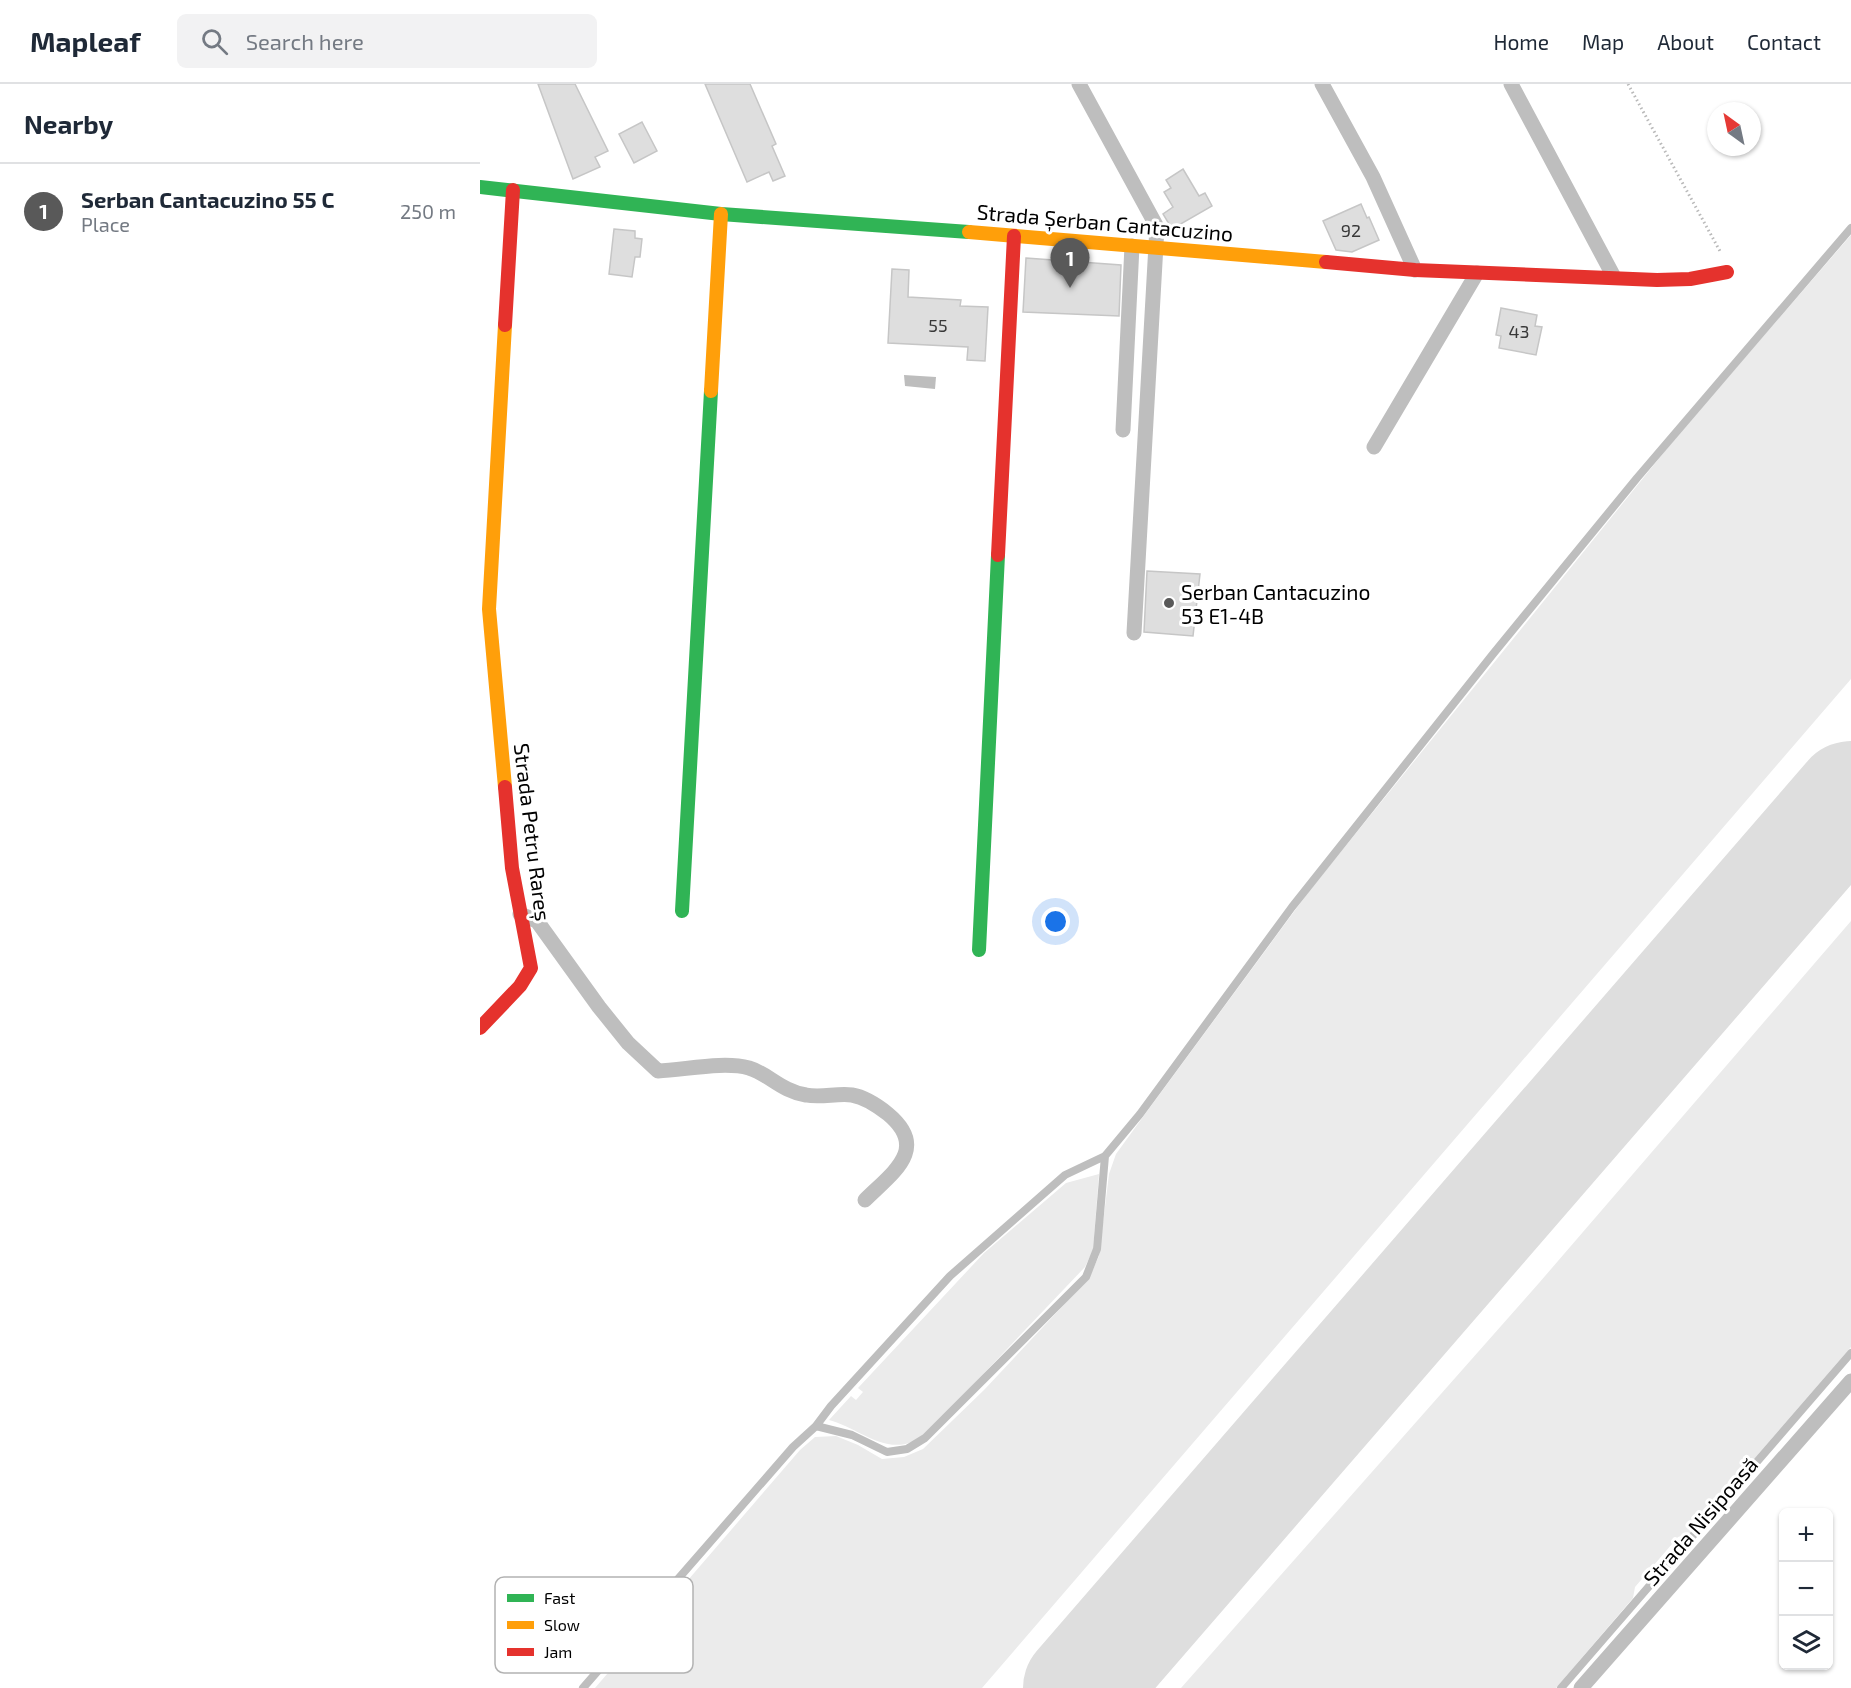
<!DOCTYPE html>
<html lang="en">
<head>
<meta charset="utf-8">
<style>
  body { margin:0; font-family:"Exo 2",sans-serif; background:#f2f2f3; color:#1f2937 }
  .controls { position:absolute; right:18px; bottom:18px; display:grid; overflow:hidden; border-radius:9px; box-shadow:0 2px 4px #0004 }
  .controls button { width:54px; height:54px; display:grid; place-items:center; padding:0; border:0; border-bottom:2px solid #e0e1e3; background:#fff; color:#1f2937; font:30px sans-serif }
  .compass { position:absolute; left:1227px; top:18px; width:54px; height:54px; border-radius:50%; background:#fff; box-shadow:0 2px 4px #0004; rotate:327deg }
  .you { position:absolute; left:576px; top:838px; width:21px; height:21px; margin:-15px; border:4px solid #fff; border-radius:50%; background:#1a73e8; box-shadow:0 0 0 9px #1a73e833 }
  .badge { display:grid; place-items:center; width:39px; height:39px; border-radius:50%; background:#595959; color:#fff; font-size:20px; font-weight:700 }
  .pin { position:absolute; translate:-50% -50px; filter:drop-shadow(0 2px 3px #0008) }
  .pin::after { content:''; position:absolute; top:32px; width:21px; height:18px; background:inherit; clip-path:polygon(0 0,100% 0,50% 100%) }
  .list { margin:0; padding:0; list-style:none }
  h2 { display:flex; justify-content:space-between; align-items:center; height:78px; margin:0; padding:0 24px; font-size:26px }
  h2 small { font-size:20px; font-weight:400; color:#747a83 }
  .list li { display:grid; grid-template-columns:39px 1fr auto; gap:18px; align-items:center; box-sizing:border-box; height:96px; padding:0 24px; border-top:2px solid #e0e1e3 }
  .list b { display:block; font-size:22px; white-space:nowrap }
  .list p { margin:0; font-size:20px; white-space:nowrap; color:#747a83 }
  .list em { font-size:20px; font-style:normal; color:#747a83 }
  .icon { flex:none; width:33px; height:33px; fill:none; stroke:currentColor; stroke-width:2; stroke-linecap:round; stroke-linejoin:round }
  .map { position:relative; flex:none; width:1371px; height:1604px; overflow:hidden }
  header { display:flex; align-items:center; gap:36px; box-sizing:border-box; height:84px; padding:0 30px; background:#fff; border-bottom:2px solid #e0e1e3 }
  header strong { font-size:28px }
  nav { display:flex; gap:33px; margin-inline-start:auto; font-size:21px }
  .search { width:420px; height:54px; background:#f2f2f3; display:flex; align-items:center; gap:15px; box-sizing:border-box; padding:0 21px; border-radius:9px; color:#747a83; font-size:22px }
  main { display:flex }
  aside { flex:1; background:#fff }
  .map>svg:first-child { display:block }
  .green { fill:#ebebeb }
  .water { fill:#bdbdbd }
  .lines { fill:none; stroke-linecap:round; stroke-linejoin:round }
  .runway { stroke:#dedede; stroke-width:114 }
  .building { fill:#dedede; stroke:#c6c6c6; stroke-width:1.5 }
  .path { stroke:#b9b9b9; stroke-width:3; stroke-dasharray:1.5 3; stroke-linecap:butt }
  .lane { stroke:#bebebe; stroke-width:8 }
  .street { stroke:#bebebe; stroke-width:15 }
  .fast { stroke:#30b455; stroke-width:14 }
  .slow { stroke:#ff9f0a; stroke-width:14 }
  .jam { stroke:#e5322d; stroke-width:14 }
  .poi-dot { fill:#595959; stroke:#fff; stroke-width:2 }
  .labels { text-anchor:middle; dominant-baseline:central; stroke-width:6; stroke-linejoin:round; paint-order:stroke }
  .number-label { font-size:18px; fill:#383838 }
  .street-label { font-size:21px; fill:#000; stroke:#fff }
  .poi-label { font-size:21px; fill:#000; stroke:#fff; text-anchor:start }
  .key { fill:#fff; stroke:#b2b2b2; stroke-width:1.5 }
  .key-label { font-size:16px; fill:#000 }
</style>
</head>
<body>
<header>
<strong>Mapleaf</strong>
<div class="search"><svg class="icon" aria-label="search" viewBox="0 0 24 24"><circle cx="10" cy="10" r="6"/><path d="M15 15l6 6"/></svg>Search here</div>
<nav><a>Home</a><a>Map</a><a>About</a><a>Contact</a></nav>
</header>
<main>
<aside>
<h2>Nearby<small></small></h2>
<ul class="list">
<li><span class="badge">1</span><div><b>Serban Cantacuzino 55 C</b><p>Place</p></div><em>250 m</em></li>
</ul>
</aside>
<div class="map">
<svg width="1371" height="1604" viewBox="0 0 1371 1604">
  <rect width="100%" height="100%" fill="#fff"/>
  <!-- green -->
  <path class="green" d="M1371,151V595L502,1604H115L320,1366L335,1353L356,1352L378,1361L402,1375L424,1373L443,1365L504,1306L609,1194L619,1172L629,1090L636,1070L660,1037L830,806L1198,351Z
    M1371,837V1263L1210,1449L1198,1453L1155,1503L1153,1514L1076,1604H701L1059,1199Z
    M619,1090L613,1166L605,1183L450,1346C445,1349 439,1355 434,1357C404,1371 377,1343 349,1336L371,1312L376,1316L383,1308L378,1304L504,1169L586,1099Z"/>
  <!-- water -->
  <path class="water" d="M424,291L456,293L455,305L425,302Z"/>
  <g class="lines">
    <!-- runway -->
    <path class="runway" d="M600,1604L1371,714"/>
  </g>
  <!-- building -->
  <path class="building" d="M58,0H95L128,67L115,73L120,83L93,95Z
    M225,0H270L296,60L292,62L305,92L293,97L289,88L267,98Z
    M162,38L177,67L154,79L139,50Z
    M703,85L719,112L725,109L732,122L692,145L683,130L693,123L684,108L691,104L686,96Z
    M881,120L887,134L889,133L899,156L872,168L856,166L843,137Z
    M134,145L155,147V154L162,155L160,173H155L152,193L129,190Z
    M546,174L641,181L639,232L543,228Z
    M412,185L429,186L428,213L481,216L480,222L508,223L505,277L487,276L488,263L408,259Z
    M1021,224L1057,231L1055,242L1062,243L1056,271L1019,264L1021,252L1016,251Z
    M667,487L720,490L713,552L664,548Z"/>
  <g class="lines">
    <!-- path -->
    <path class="path" d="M1148,0L1241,169"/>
    <!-- lane -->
    <path class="lane" d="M336,1342L372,1351L407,1368L427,1365L445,1354L606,1193L617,1165L625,1072
      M103,1604L313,1363L336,1342L351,1322L470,1192L585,1091L625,1072L660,1030L812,823L1013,570L1157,394L1371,144
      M1081,1604L1371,1269"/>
    <!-- street -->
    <path class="street" d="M599,0L677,143L654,549
      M842,0L893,93L935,186
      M1031,0L1134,193
      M643,346L652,162
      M894,363L997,189
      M40,830L57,837L119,923L148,959L178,987C205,986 243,977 269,984C289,990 301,1007 326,1011C341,1014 357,1009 372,1011C384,1013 398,1022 408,1030C450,1065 412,1089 385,1116
      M1101,1604L1371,1297"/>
    <!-- fast -->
    <path class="fast" d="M0,103L241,130L489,148
      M202,827L231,307
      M499,866L518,471"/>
    <!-- slow -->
    <path class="slow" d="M489,148L846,178
      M231,307L241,130
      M25,703L9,525L25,241"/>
    <!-- jam -->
    <path class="jam" d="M846,178L935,186L1177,196L1210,195L1247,188
      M25,241L33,106
      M518,471L534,152
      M0,944L40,902L51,884L32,784L25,703"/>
  </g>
  <!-- markers -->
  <circle class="poi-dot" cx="689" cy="519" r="6"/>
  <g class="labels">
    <!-- number labels -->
    <g class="number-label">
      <text x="871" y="146">92</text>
      <text x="458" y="241">55</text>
      <text x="1039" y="247">43</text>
    </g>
    <!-- street labels -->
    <g class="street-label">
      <text transform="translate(625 138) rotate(5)">Strada Șerban Cantacuzino</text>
      <text transform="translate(53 748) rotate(83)">Strada Petru Rareș</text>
      <text transform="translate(1220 1437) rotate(-49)">Strada Nisipoasă</text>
    </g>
    <!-- poi labels -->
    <g class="poi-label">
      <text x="701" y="507">Serban Cantacuzino<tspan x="701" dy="24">53 E1-4B</tspan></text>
    </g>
  </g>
  <!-- legend -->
  <rect x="15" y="1493" width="198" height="96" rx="9" class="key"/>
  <rect x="27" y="1510" width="27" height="8" fill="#30b455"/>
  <rect x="27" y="1537" width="27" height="8" fill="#ff9f0a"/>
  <rect x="27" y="1564" width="27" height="8" fill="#e5322d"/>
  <g class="key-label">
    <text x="64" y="1520">Fast</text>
    <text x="64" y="1547">Slow</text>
    <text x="64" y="1574">Jam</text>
  </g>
</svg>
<div class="controls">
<button>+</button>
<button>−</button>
<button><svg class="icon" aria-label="layers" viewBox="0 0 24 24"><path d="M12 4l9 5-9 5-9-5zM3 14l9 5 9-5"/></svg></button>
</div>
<svg class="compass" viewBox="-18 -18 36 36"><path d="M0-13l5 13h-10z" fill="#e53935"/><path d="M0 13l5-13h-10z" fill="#747a83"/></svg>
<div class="you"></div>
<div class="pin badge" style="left:590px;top:204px">1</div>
</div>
</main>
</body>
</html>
